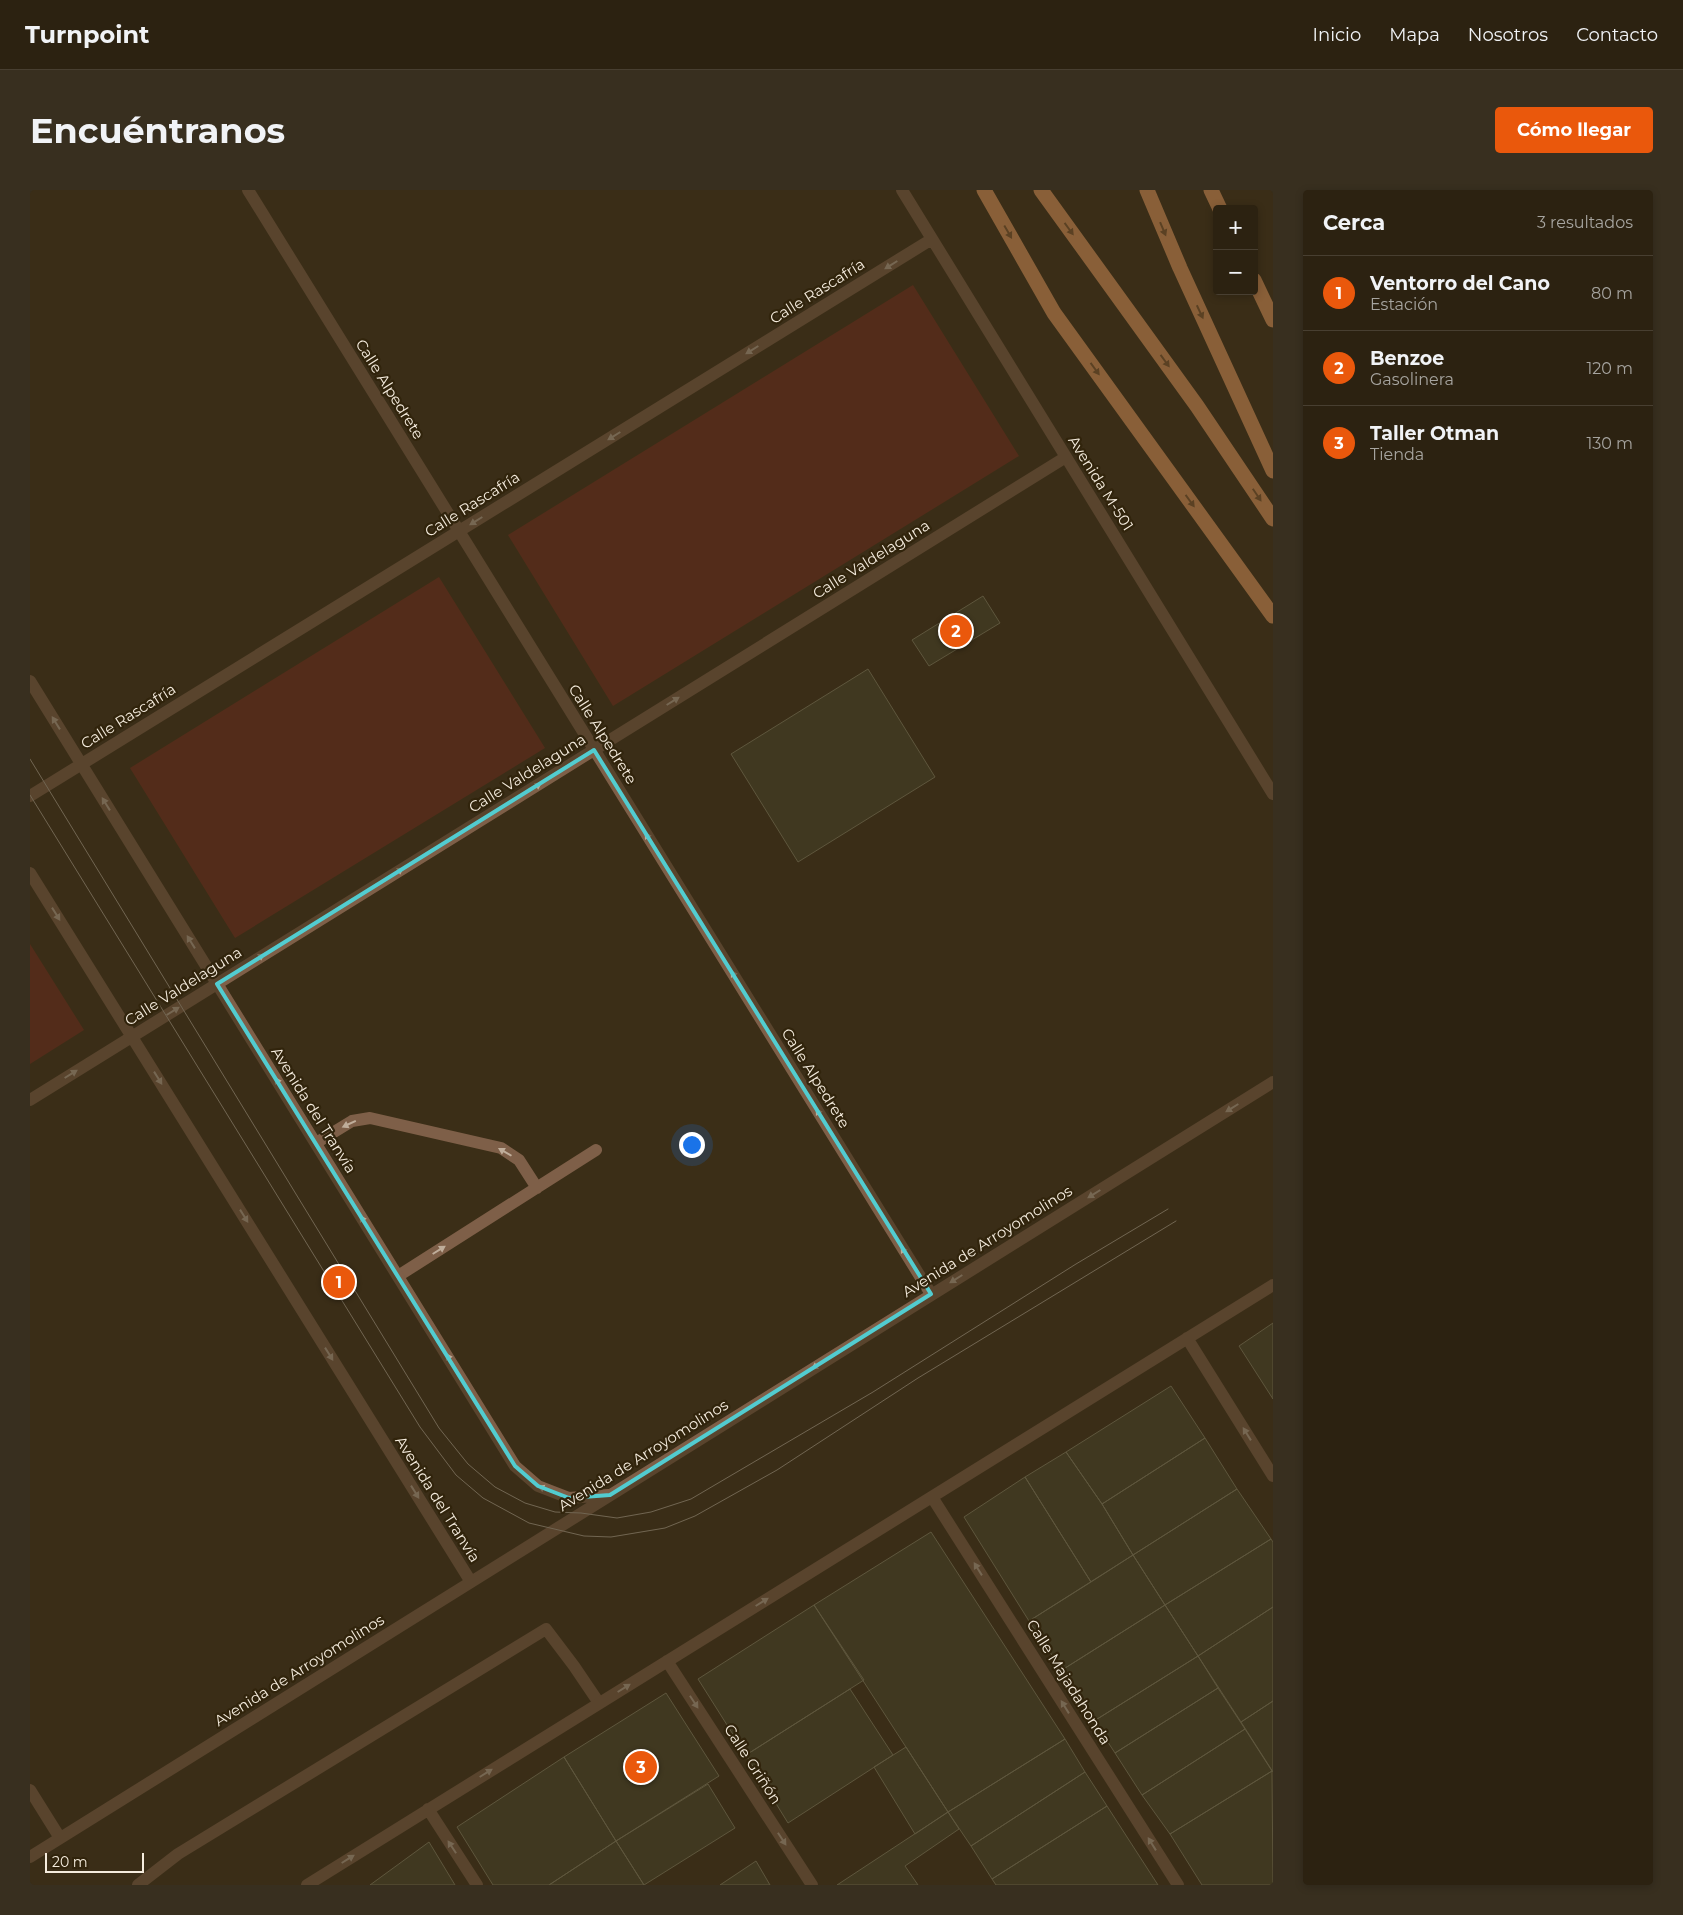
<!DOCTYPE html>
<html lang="es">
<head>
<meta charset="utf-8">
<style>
  body { margin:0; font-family:Montserrat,sans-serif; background:#382f1f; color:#f1f3f6 }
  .controls { position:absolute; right:15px; top:15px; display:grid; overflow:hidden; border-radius:5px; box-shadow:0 2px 8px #0003 }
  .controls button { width:45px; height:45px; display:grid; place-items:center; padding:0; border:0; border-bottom:1px solid #483f31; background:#2c2211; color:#f1f3f6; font:25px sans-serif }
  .scale { position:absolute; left:15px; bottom:12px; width:99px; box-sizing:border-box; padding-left:5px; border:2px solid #f5ecde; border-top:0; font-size:14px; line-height:18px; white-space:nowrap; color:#f5ecde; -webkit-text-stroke:4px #31240c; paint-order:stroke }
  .you { position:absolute; left:661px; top:954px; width:18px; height:18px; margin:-12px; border:4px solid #fff; border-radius:50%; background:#1a73e8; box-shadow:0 0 0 8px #1a73e833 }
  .badge { display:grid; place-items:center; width:32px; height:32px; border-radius:50%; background:#ea580c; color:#fff; font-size:16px; font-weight:700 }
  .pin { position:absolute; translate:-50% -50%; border:2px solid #fff; box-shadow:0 1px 5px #0006 }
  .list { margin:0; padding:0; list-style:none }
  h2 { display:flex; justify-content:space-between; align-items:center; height:65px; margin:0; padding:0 20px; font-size:21px }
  h2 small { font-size:16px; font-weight:400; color:#a6a49f }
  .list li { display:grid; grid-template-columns:32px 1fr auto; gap:15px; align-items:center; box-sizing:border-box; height:75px; padding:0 20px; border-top:1px solid #483f31 }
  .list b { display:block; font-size:19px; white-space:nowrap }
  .list p { margin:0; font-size:16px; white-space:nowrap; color:#a6a49f }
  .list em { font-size:16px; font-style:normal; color:#a6a49f }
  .map { position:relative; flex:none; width:1243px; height:1695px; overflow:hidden; border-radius:5px }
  header { display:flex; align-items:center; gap:30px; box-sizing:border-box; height:70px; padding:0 25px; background:#2c2211; border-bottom:1px solid #483f31 }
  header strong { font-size:24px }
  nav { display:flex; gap:28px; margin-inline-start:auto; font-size:18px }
  .intro { display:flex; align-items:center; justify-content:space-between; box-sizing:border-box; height:120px; padding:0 30px }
  h1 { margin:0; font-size:35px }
  .button { padding:12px 22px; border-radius:5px; background:#ea580c; color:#fff; font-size:18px; font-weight:700 }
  main { display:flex; gap:30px; padding:0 30px }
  aside { flex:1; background:#2c2211; border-radius:5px; box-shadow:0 2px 8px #0003 }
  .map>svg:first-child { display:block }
  .green { fill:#722c1d }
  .building { fill:#48462b; stroke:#89876a }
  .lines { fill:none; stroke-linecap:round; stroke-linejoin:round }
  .service { stroke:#7e5f48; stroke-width:12 }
  .minor { stroke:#7e5f48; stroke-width:12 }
  .motorway { stroke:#e89c61; stroke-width:15 }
  .tram { stroke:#b3a998; stroke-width:1 }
  .oneway { fill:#835a32 }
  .oneway2 { fill:#bfad9a }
  .marked { fill:none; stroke:#52ccd0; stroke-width:4; stroke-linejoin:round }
  .labels { text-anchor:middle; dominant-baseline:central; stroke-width:4.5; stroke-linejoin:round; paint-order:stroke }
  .street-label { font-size:15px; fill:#f5ecde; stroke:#31240c }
</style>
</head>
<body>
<header>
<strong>Turnpoint</strong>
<nav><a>Inicio</a><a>Mapa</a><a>Nosotros</a><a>Contacto</a></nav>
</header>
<div class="intro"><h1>Encuéntranos</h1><a class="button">Cómo llegar</a></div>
<main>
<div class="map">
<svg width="1243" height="1695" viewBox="0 0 1243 1695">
  <rect width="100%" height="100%" fill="#3b2e17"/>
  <!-- green -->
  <path class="green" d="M883,95L989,266L583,516L478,345Z
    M409,387L515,558L205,748L100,578Z
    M0,754L54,840L0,874Z"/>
  <!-- building -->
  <path class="building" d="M953,406L970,433L899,476L882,450Z
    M838,479L905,587L768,672L701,564Z
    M1243,1133V1209L1209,1156Z
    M1141,1196L1175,1248L1072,1314L1036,1262Z
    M1175,1248L1207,1299L1103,1365L1072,1314Z
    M1036,1262L1072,1314L1103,1365L1061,1392L995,1287Z
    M995,1287L1061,1392L999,1431L934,1327Z
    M1207,1299L1241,1349L1135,1415L1103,1365Z
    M901,1342L1035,1549L918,1622L784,1415Z
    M1241,1349L1243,1352V1417L1168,1466L1135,1415Z
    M1103,1365L1135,1415L1032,1480L999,1431Z
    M784,1415L834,1490L716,1565L668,1489Z
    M1135,1415L1168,1466L1064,1531L1032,1480Z
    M1243,1417V1511L1211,1532L1168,1466Z
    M1168,1466L1188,1498L1085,1563L1064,1531Z
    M1188,1498L1215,1539L1112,1605L1085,1563Z
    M820,1499L863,1565L758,1633L716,1565Z
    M636,1503L689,1586L586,1651L534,1567Z
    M1243,1511V1582L1211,1532Z
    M1215,1539L1242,1581L1140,1644L1112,1605Z
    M1035,1549L1055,1582L941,1656L918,1622Z
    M876,1557L918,1622L885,1644L844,1577Z
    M534,1567L586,1651L519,1695H463L427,1637Z
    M1242,1581L1243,1695H1172L1140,1644Z
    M1055,1582L1077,1616L962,1689L941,1656Z
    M678,1594L705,1638L614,1695L586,1651Z
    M1077,1616L1128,1695H966L962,1689Z
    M918,1622L929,1639L875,1676L888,1695H807Z
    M586,1651L614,1695H519Z
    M399,1652L425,1695H340Z
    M726,1671L740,1695H690Z"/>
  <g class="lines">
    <!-- service -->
    <path class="service" d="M286,953L322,931L340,928L471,958L489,970L507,998
      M368,1086L566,960
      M108,1695L148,1664L516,1439L544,1476L569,1513"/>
    <!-- minor -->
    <path class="minor" d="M218,0L901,1104
      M872,0L1243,604
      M0,491L485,1276L508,1296L539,1308L578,1305
      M0,606L902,49
      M0,683L441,1392
      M0,910L1036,267
      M1157,1148L1243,1286
      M902,1307L1148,1695
      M637,1471L782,1695
      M0,1600L30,1648
      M398,1619L447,1695
      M0,1667L1243,892
      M277,1695L1243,1095"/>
    <!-- motorway -->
    <path class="motorway" d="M954,0L1024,123L1243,426
      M1011,0L1167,216L1243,329
      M1117,0L1150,78L1243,281
      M1181,0L1190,19
      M1224,90L1243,130"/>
    <!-- tram -->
    <path class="tram" d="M0,569L409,1238L438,1274L465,1297L495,1313L525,1322L551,1323L587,1328L621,1322L661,1309L843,1202L1046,1074L1138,1019
      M0,605L390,1237L426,1285L453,1308L499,1333L554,1346L581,1347L635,1338L665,1326L747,1280L888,1188L1146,1031"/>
  </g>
  <!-- one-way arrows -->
  <defs><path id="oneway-solid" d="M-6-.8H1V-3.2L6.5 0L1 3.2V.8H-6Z" transform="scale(1.25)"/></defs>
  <g class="oneway">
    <use href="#oneway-solid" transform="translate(1039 39) rotate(54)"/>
    <use href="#oneway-solid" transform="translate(1133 39) rotate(67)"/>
    <use href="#oneway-solid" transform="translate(978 42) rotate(60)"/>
    <use href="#oneway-solid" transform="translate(1170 122) rotate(65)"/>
    <use href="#oneway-solid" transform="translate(1135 171) rotate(54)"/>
    <use href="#oneway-solid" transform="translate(1065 179) rotate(54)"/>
    <use href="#oneway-solid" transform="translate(1227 305) rotate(56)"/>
    <use href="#oneway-solid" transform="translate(1160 311) rotate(54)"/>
  </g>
  <g class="oneway2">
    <use href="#oneway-solid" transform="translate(861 75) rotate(148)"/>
    <use href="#oneway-solid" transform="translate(722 160) rotate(148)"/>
    <use href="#oneway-solid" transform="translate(584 246) rotate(148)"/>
    <use href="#oneway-solid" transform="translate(446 331) rotate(148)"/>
    <use href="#oneway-solid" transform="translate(643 511) rotate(-32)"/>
    <use href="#oneway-solid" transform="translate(26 533) rotate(-122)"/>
    <use href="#oneway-solid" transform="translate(505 597) rotate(-32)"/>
    <use href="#oneway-solid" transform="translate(76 614) rotate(-122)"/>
    <use href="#oneway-solid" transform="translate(619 649) rotate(-122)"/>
    <use href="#oneway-solid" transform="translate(367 682) rotate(-32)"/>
    <use href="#oneway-solid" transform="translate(26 724) rotate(58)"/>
    <use href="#oneway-solid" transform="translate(161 752) rotate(-122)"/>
    <use href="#oneway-solid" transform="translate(228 768) rotate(-32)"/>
    <use href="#oneway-solid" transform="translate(705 787) rotate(-122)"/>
    <use href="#oneway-solid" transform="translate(143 821) rotate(-32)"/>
    <use href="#oneway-solid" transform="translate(41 884) rotate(-32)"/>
    <use href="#oneway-solid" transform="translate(128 888) rotate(58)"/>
    <use href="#oneway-solid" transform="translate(249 894) rotate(-122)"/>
    <use href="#oneway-solid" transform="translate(1202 918) rotate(148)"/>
    <use href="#oneway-solid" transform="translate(790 925) rotate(-122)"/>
    <use href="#oneway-solid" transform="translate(319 934) rotate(155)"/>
    <use href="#oneway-solid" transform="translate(475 962) rotate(-150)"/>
    <use href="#oneway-solid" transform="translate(1064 1004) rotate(148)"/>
    <use href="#oneway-solid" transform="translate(214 1026) rotate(58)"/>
    <use href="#oneway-solid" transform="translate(334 1032) rotate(-122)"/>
    <use href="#oneway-solid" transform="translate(409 1060) rotate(-32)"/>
    <use href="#oneway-solid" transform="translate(875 1063) rotate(-122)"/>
    <use href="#oneway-solid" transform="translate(926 1089) rotate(148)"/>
    <use href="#oneway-solid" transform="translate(299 1164) rotate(58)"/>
    <use href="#oneway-solid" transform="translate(420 1170) rotate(-122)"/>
    <use href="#oneway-solid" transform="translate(788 1175) rotate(148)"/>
    <use href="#oneway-solid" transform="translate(1217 1244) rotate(-122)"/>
    <use href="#oneway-solid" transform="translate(515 1299) rotate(-158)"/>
    <use href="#oneway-solid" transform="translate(385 1302) rotate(58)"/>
    <use href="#oneway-solid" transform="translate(948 1379) rotate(-122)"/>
    <use href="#oneway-solid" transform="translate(732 1412) rotate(-32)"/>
    <use href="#oneway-solid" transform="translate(594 1498) rotate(-32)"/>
    <use href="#oneway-solid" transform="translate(664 1512) rotate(57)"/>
    <use href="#oneway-solid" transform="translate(1035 1517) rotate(-122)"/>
    <use href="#oneway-solid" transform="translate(456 1583) rotate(-32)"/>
    <use href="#oneway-solid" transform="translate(752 1649) rotate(57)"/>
    <use href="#oneway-solid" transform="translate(1122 1654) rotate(-122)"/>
    <use href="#oneway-solid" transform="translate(422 1657) rotate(-123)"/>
    <use href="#oneway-solid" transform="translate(318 1669) rotate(-32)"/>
  </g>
  <!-- marked area -->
  <path d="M0 0H1243V1695H0ZM564,560L901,1104L580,1305L539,1308L508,1296L485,1276L187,794Z" fill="#3b2e17" fill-opacity=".55" fill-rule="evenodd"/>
  <path class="marked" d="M564,560L901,1104L580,1305L539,1308L508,1296L485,1276L187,794Z"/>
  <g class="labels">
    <!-- street labels -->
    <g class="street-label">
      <text transform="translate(787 101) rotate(-32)">Calle Rascafría</text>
      <text transform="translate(360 199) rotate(58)">Calle Alpedrete</text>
      <text transform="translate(1071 293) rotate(58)">Avenida M-501</text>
      <text transform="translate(442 314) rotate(-32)">Calle Rascafría</text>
      <text transform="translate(841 369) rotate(-32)">Calle Valdelaguna</text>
      <text transform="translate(98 526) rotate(-32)">Calle Rascafría</text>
      <text transform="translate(573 544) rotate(58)">Calle Alpedrete</text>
      <text transform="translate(497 583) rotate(-32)">Calle Valdelaguna</text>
      <text transform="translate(153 796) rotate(-32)">Calle Valdelaguna</text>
      <text transform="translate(786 888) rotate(58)">Calle Alpedrete</text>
      <text transform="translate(284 920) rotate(58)">Avenida del Tranvía</text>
      <text transform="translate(957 1051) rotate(-32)">Avenida de Arroyomolinos</text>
      <text transform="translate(613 1265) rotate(-32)">Avenida de Arroyomolinos</text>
      <text transform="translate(408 1309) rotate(58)">Avenida del Tranvía</text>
      <text transform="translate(269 1480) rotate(-32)">Avenida de Arroyomolinos</text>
      <text transform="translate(1039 1492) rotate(58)">Calle Majadahonda</text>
      <text transform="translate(723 1574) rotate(57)">Calle Griñón</text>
    </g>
  </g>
</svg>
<div class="controls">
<button>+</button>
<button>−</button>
</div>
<div class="scale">20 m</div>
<div class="you"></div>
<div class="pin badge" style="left:309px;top:1092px">1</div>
<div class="pin badge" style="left:926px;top:441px">2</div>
<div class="pin badge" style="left:611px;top:1577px">3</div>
</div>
<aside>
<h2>Cerca<small>3 resultados</small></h2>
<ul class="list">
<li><span class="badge">1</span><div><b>Ventorro del Cano</b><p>Estación</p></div><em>80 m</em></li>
<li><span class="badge">2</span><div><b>Benzoe</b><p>Gasolinera</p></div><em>120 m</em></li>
<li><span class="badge">3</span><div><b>Taller Otman</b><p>Tienda</p></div><em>130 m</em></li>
</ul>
</aside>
</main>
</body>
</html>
